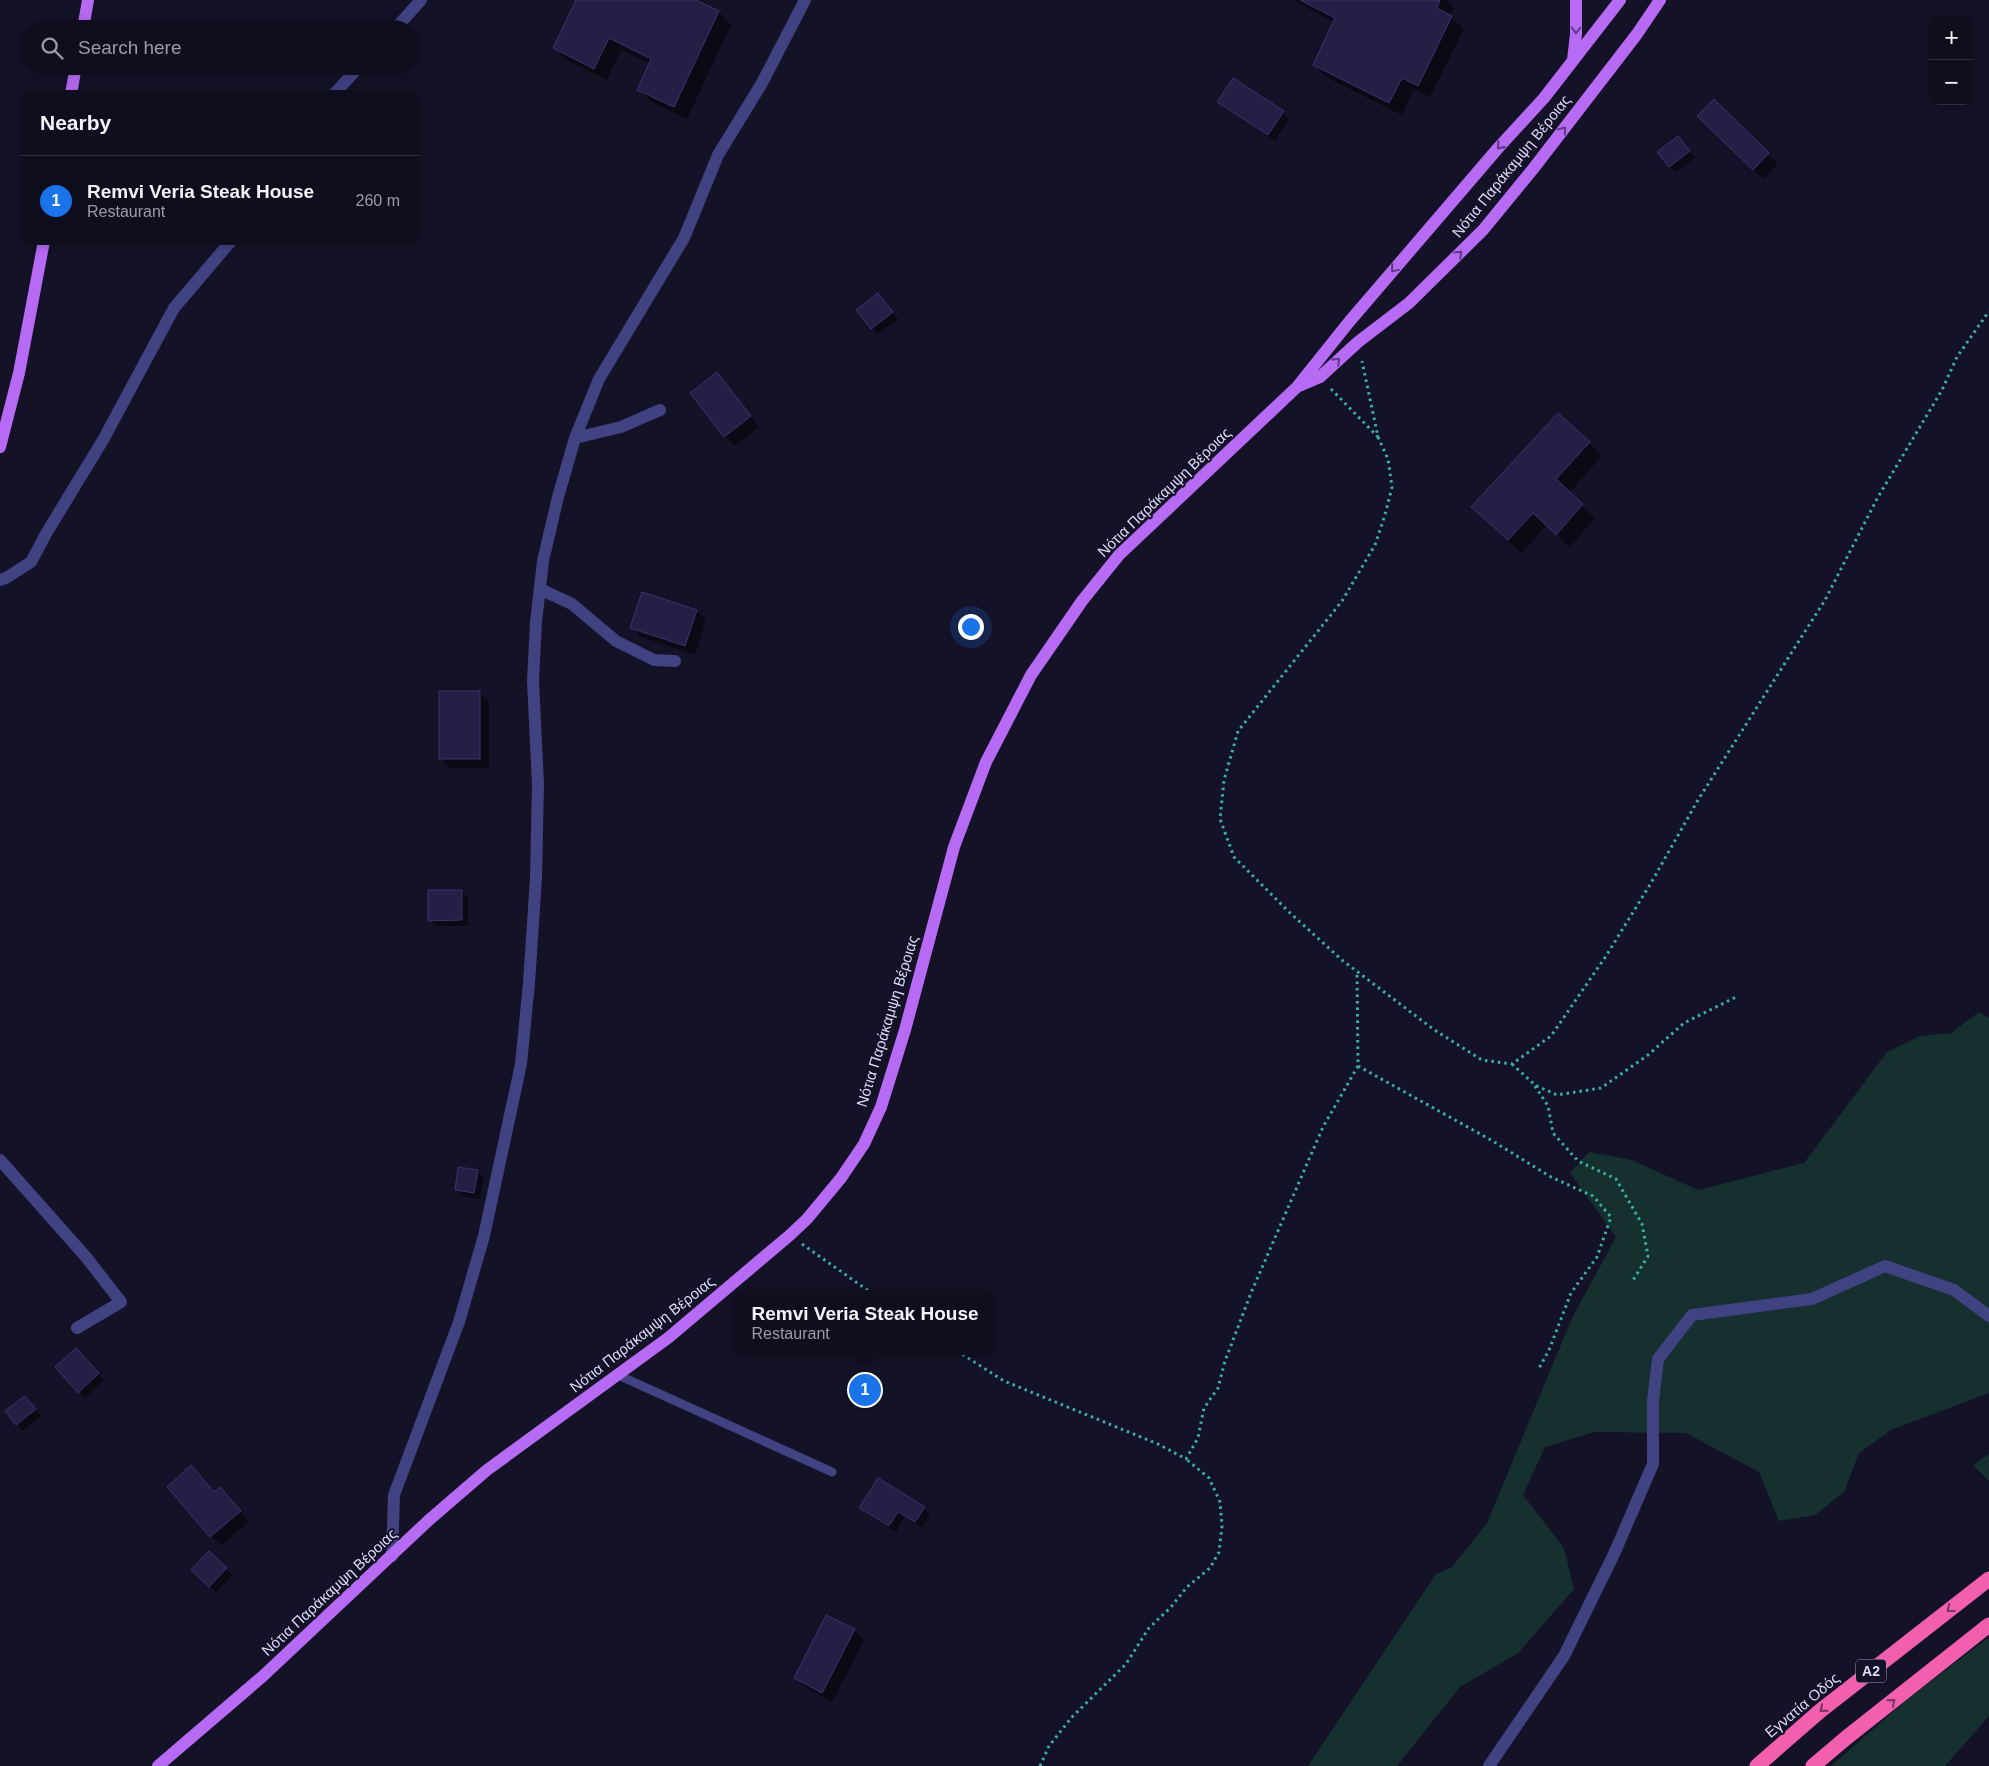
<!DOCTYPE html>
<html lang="en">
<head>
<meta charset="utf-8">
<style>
  body { margin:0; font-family:Helvetica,sans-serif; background:#1d1c2a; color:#f1f3f6 }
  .controls { position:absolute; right:15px; top:15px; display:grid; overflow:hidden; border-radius:10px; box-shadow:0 2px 12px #0003 }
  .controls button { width:45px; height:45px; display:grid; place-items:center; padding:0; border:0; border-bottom:1px solid #2f2e3b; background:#0f0e1d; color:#f1f3f6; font:25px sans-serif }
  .you { position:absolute; left:970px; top:626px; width:18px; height:18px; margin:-12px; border:4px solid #fff; border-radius:50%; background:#1a73e8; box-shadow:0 0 0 8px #1a73e833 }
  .badge { display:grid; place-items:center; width:32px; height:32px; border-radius:50%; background:#1a73e8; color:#fff; font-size:16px; font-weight:700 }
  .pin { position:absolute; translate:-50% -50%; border:2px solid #fff; box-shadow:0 1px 5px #0006 }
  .popup { position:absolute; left:735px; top:1290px; width:260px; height:65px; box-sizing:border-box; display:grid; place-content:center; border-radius:10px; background:#0f0e1d; filter:drop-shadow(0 1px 4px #0005); font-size:16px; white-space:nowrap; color:#9b9ca4 }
  .popup b { font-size:19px; color:#f1f3f6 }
  .popup::after { content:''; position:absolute; left:50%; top:100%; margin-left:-10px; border:10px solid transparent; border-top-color:#0f0e1d }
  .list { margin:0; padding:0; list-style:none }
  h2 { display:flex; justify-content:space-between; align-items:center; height:65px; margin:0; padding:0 20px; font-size:21px }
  h2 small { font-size:16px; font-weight:400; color:#9b9ca4 }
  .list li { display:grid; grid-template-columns:32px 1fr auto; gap:15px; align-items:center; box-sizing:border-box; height:90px; padding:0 20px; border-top:1px solid #2f2e3b }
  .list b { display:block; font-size:19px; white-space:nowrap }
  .list p { margin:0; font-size:16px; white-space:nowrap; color:#9b9ca4 }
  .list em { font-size:16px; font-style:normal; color:#9b9ca4 }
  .icon { flex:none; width:28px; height:28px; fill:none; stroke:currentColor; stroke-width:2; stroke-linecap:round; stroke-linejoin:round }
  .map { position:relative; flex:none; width:1989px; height:1766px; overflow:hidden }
  .search { position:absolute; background:#0f0e1d; box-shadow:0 2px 12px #0003; left:20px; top:20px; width:400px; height:55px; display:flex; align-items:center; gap:12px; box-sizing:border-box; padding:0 18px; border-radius:28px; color:#9b9ca4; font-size:19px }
  .panel { position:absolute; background:#0f0e1d; box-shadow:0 2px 12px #0003; left:20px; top:90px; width:400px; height:155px; border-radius:10px }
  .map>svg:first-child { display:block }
  .green { fill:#15302e }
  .shadow { fill:#0007 }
  .building { fill:#251f46; stroke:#3b3370 }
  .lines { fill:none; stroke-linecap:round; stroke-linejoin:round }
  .path { stroke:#3ab1a2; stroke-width:3; stroke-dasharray:2.5 4; stroke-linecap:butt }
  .lane { stroke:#414282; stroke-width:9 }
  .street { stroke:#414282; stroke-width:12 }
  .primary { stroke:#b76af3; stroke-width:12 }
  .highway { stroke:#f25faf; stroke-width:15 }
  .oneway { stroke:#5d3a83 }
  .oneway2 { stroke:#783564 }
  .labels { text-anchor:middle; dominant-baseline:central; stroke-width:4; stroke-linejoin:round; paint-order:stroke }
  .shield { fill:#141227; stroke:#a09ebc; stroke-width:1 }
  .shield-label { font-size:14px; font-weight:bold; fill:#dcdafc }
  .street-label { font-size:15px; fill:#dcdafc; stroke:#141227 }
</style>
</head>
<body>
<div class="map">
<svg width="1989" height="1766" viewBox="0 0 1989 1766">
  <rect width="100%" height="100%" fill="#141227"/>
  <!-- green -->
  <path class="green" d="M1979,1012L1989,1018V1393L1891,1430L1859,1453L1844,1492L1815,1515L1779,1521L1759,1472L1686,1433L1595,1432L1545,1447L1523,1495L1564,1548L1574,1589L1518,1653L1460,1687L1397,1766H1308L1436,1574L1452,1567L1487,1523L1572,1318L1616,1237L1570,1173L1589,1152L1632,1160L1698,1190L1804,1163L1887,1052L1920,1036L1951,1033Z
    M1989,1454V1481L1973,1465Z
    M1989,1637V1716L1945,1766H1831L1904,1702Z"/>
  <!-- shadow -->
  <path class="shadow" d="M578,0H693L719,12L731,25L687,119L651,102L639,89L650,64L621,50L607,80L567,60L554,48Z
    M1293,0H1446L1454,8L1450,16L1464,29L1430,97L1414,89L1402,115L1326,77L1314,65L1335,23Z
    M1714,101L1778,164L1763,179L1699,116Z
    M1219,102L1283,112L1289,118L1275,141L1225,108Z
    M1684,144L1695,158L1676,172L1670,166Z
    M884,301L898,319L878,334L872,328Z
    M717,374L727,384L759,427L735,446L725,436Z
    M1589,443L1602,456L1569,493L1595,518L1570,547L1547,525L1521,553L1486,520Z
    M696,611L706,620L695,655L641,637L632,627Z
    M479,692L489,702V768H450L440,758Z
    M461,891L468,897V926H436L429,920Z
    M477,1171L484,1178L480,1199L463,1196L456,1190Z
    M82,1356L104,1380L85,1398L79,1392Z
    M31,1404L41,1416L23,1431L17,1424Z
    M168,1487L215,1493L229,1499L249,1521L221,1546Z
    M861,1508H924L930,1514L922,1527L905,1517L896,1532L867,1514Z
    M226,1569L232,1575L216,1592L193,1570Z
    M854,1630L864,1640L832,1702L806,1688L796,1678Z"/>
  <!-- building -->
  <path class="building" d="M576,0H696L719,11L674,107L637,90L651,59L609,38L594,69L553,48Z
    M1300,0H1440L1437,8L1452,16L1418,86L1402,78L1389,103L1313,65L1335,18Z
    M1233,78L1284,111L1268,135L1217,102Z
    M1714,99L1769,153L1753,170L1697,116Z
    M1678,136L1690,151L1669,167L1657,152Z
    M878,293L893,312L871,329L856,310Z
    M717,372L751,416L724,437L690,393Z
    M1558,413L1590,442L1556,479L1583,504L1556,535L1533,513L1508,540L1471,507Z
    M642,592L697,610L685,646L630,628Z
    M439,691H480V759H439Z
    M428,890H462V920L428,921Z
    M458,1167L478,1170L474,1193L455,1190Z
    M76,1348L99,1373L78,1393L55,1367Z
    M25,1396L36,1409L16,1425L5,1411Z
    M191,1465L214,1492L220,1487L241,1511L210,1537L167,1487Z
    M878,1478L925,1507L915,1522L898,1512L889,1526L859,1508Z
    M209,1551L227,1568L209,1587L191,1570Z
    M826,1615L855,1629L822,1693L794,1678Z"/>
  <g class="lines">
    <!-- path -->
    <path class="path" d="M1331,389L1378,437L1362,361
      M1378,437L1388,459L1392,487L1385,515L1375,545L1342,601L1238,731L1224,780L1220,819L1234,857L1289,912L1342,960L1433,1029L1482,1060L1512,1064L1551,1036L1606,956L1651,883L1698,800L1825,600L1878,497L1942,390L1957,357L1989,311
      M1512,1064L1535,1085L1557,1095L1601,1088L1648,1055L1684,1023L1738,996
      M1358,1066L1491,1140L1551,1177L1593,1196L1611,1217L1597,1257L1571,1293L1549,1350L1538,1370
      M1535,1086L1548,1106L1553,1133L1578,1161L1616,1179L1642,1224L1648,1256L1632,1282
      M802,1244L873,1294
      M957,1351L1004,1381L1158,1444L1186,1459L1198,1438L1204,1408L1218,1388L1225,1361L1251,1293L1323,1127L1358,1066L1357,972
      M1040,1766L1049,1746L1072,1717L1126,1664L1149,1628L1171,1607L1187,1587L1210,1568L1219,1552L1222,1526L1220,1502L1209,1478L1186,1459"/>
    <!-- lane -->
    <path class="lane" d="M618,1375L832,1472"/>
    <!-- street -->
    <path class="street" d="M395,29L421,0
      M334,94L360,66
      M575,438L621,427L660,410
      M0,580L6,578L31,562L47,532L103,440L174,308L231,241
      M540,589L572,604L616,641L654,660L675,661
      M0,1160L86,1257L121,1302L77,1328
      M392,1556L394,1495L459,1322L484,1236L521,1064L529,983L536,878L538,784L533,681L536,622L543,561L558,497L575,438L599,379L684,238L718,155L762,83L805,0
      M1489,1766L1564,1656L1614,1554L1653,1464V1401L1658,1359L1692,1315L1812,1299L1885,1266L1954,1290L1989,1316"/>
    <!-- primary -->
    <path class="primary" d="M83,29L88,0
      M1573,60L1576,34V0
      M71,94L76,66
      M1299,386L1320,377L1358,342L1409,303L1483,230L1533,169L1637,34L1660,0
      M0,447L19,373L44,241
      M158,1766L263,1676L429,1520L487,1470L668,1338L790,1235L807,1219L841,1178L864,1144L881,1107L905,1030L954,847L986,762L1031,675L1082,601L1119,555L1297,387L1349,322L1499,147L1544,98L1620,0"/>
    <!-- highway -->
    <path class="highway" d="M1757,1766L1820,1711L1989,1579
      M1813,1766L1846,1738L1989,1625"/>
  </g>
  <!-- one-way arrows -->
  <defs><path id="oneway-chevron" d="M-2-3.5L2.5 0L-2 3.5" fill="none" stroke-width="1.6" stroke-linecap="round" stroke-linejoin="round" transform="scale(1.25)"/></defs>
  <g class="oneway">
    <use href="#oneway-chevron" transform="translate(1576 30) rotate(92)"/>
    <use href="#oneway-chevron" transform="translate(1563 130) rotate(-53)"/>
    <use href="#oneway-chevron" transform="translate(1500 146) rotate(132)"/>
    <use href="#oneway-chevron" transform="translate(1459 254) rotate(-44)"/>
    <use href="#oneway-chevron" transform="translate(1394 269) rotate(130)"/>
    <use href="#oneway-chevron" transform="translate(1337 361) rotate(-44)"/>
  </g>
  <g class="oneway2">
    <use href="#oneway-chevron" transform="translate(1950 1609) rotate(142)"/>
    <use href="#oneway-chevron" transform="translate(1892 1702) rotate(-39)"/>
    <use href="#oneway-chevron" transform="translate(1823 1709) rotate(141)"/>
  </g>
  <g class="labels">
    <!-- shield labels -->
    <rect class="shield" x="1856" y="1659.5" width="30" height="23" rx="4"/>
    <g class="shield-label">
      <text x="1871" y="1671">Α2</text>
    </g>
    <!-- street labels -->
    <g class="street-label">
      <text transform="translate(1511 166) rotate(-51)">Νότια Παράκαμψη Βέροιας</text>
      <text transform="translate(1164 492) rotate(-44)">Νότια Παράκαμψη Βέροιας</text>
      <text transform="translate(887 1021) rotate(-73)">Νότια Παράκαμψη Βέροιας</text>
      <text transform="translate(642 1334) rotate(-38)">Νότια Παράκαμψη Βέροιας</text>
      <text transform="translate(329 1592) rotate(-43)">Νότια Παράκαμψη Βέροιας</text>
      <text transform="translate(1802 1705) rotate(-40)">Εγνατία Οδός</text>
    </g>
  </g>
</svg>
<div class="controls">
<button>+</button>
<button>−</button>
</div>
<div class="you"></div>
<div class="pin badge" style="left:865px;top:1390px">1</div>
<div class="popup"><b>Remvi Veria Steak House</b>Restaurant</div>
<div class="search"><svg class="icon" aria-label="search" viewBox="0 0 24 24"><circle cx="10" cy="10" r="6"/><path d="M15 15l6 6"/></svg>Search here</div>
<section class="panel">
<h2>Nearby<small></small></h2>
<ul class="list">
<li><span class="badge">1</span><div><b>Remvi Veria Steak House</b><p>Restaurant</p></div><em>260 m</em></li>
</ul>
</section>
</div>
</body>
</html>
